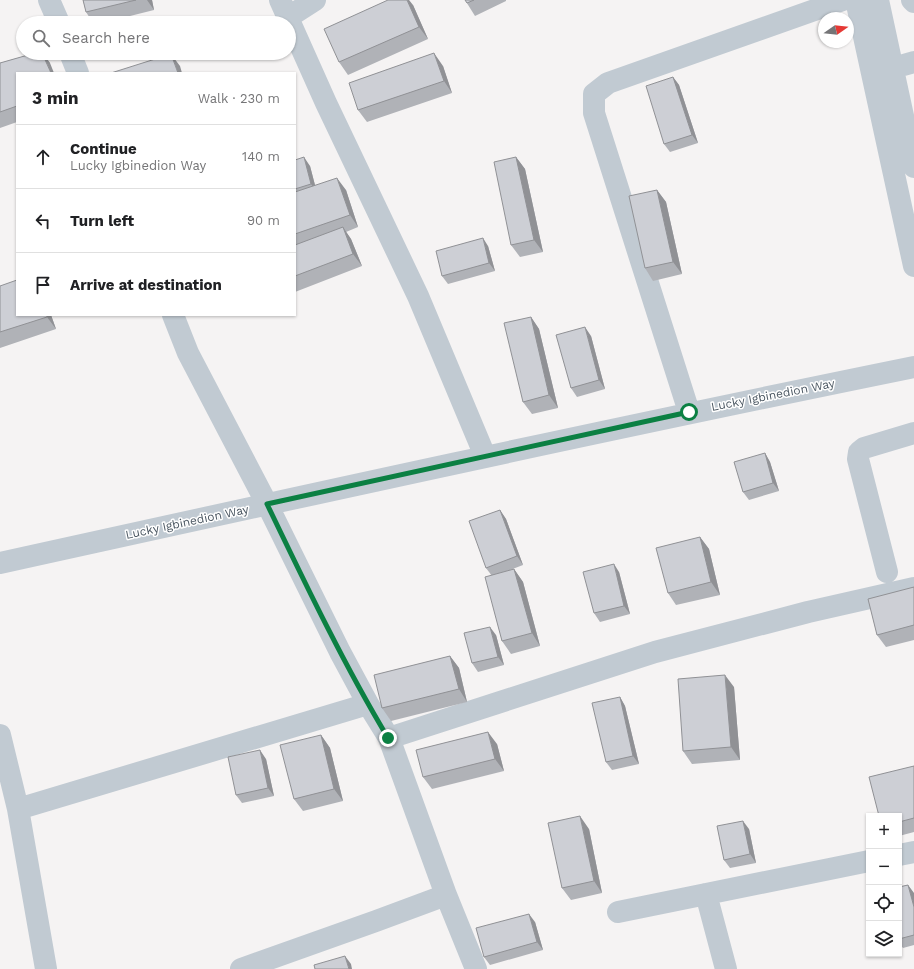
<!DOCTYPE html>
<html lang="en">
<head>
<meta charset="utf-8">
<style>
  body { margin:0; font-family:"Work Sans",sans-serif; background:#f2f2f2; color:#202124 }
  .controls { position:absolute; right:12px; bottom:12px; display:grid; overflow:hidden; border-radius:0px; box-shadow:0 1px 3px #0004 }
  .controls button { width:36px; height:36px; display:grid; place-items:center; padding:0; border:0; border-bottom:1px solid #e0e0e0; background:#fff; color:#202124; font:20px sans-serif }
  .compass { position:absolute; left:818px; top:12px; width:36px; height:36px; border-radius:50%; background:#fff; box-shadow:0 1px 3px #0004; rotate:76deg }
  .stop { position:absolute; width:12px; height:12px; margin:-9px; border:3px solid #0b8043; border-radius:50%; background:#fff }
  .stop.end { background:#0b8043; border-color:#fff; box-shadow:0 1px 4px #0008 }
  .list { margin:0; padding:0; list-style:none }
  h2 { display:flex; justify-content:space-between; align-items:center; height:52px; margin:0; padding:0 16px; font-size:17px }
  h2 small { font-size:13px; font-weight:400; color:#757577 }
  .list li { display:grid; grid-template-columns:26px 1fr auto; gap:12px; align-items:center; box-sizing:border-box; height:64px; padding:0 16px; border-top:1px solid #e0e0e0 }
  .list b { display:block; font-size:15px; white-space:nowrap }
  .list p { margin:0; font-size:13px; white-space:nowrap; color:#757577 }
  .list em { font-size:13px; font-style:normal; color:#757577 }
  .icon { flex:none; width:22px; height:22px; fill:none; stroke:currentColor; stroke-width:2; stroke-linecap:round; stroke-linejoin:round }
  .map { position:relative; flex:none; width:914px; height:969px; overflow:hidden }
  .search { position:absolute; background:#fff; box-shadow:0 1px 3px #0004; left:16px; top:16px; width:280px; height:44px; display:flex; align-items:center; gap:10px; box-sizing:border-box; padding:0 14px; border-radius:22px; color:#757577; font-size:15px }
  .panel { position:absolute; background:#fff; box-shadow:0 1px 3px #0004; left:16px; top:72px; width:280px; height:244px; border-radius:0px }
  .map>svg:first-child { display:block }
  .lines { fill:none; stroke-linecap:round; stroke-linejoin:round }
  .minor { stroke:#c1cad2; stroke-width:22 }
  .wall { fill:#b0b2b7 }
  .shaded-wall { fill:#909195 }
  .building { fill:#cdcfd5; stroke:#909195 }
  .route { stroke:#0b8043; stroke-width:5 }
  .labels { text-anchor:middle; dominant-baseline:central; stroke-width:3; stroke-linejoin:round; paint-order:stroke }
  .street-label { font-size:12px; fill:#4a5661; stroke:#fff }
</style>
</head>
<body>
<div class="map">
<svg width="914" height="969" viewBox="0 0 914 969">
  <rect width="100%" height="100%" fill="#f5f3f3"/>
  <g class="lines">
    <!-- minor -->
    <path class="minor" d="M49,0L59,23
      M280,0L326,103L418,296L485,456
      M856,0L914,266
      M878,0L914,167
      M912,0L914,2
      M287,18L315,0
      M70,53L78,73
      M893,68L914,62
      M173,315L188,353L267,504L340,652L368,704L389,738L446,895L476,969
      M689,412L594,113V94L608,83L843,0
      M0,563C304,496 609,429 914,367
      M887,572L858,459L859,452L864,448L914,433
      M0,735L18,809L46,969
      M389,738L655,652L808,612L914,588
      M18,809L368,704
      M899,855L914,852
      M706,894L726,969
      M618,912L869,861
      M241,969L376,921L446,895"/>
  </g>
  <!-- wall -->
  <path class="wall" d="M83,0H152L154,10L102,23H93L86,12Z
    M465,0H506V1L475,16Z
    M413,5L428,39L348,75L339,62Z
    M35,53H43L50,63L17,73V122L0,128V63Z
    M443,66L452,93L367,122L358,110Z
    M673,77L679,85L698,143L670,152L664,144Z
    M516,157L525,169L543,252L520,257L511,245Z
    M295,160L310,166L315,185L346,190L358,227L346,232L351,239L362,266L295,292Z
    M657,190L666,202L682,274L653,281L645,268Z
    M488,246L495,271L448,284L442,276Z
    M0,286L51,315L56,329L0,348Z
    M531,317L539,329L558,408L532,414L523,402Z
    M591,336L605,389L577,397L571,388Z
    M765,453L770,462L779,491L749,500L743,492Z
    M500,510L506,519L523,565L499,574L514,569L523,582L540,646L511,654L502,641L492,576L486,568Z
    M700,537L709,549L720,595L676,605L668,593Z
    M619,572L630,614L600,622L594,613Z
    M914,587V640L886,647L877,635Z
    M496,635L504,665L478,672L472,663Z
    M450,656L459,668L467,702L391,721L382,708Z
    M734,687L740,760L692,764L683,751Z
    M620,697L625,706L639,764L612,770L606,762Z
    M321,735L330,748L343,801L303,811L294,799Z
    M497,744L504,771L432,789L423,777Z
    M266,759L274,796L242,803L236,795Z
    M914,766V832L899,836V816Z
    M589,829L602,893L571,900L562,888Z
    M749,829L756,863L730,868L724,860Z
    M908,885L914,894V945L903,948L899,943V887Z
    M535,922L543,950L490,965L484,957Z"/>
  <!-- shaded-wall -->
  <path class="shaded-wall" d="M147,0H152L154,10Z
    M407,0H409L413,5L428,39L419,27Z
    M42,53L50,63L54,73H51Z
    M434,53L443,66L452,93L444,81Z
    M171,54L180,66L182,73H178Z
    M673,77L679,85L698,143L692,135Z
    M304,157L310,166L317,193L311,184Z
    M516,157L525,169L543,252L534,240Z
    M337,178L346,190L358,227L350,215Z
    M657,190L666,202L682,274L673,262Z
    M343,227L351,239L362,266L353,254Z
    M483,238L488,246L495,271L489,263Z
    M47,315H51L56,329L47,317Z
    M531,317L539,329L558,408L549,395Z
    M585,327L591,336L605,389L599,380Z
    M765,453L770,462L779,491L773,483Z
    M500,510L506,519L523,565L517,556Z
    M700,537L709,549L720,595L711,582Z
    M614,564L619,572L630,614L624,606Z
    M514,569L523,582L540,646L532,633Z
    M490,627L496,635L504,665L498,657Z
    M450,656L459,668L467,702L459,689Z
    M725,675L734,687L740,760L731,747Z
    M620,697L625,706L639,764L633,756Z
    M488,732L497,744L504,771L495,759Z
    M321,735L330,748L343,801L334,789Z
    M260,750L266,759L274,796L268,788Z
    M580,816L589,829L602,893L594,881Z
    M743,821L749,829L756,863L750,854Z
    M908,885L914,893V907Z
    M529,914L535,922L543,950L537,942Z
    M345,956L351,964L352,969H349Z"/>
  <!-- building -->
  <path class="building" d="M83,0H136L86,12Z
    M388,0H407L419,27L339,62L324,29Z
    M465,0H474L467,3Z
    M35,53H42L51,73H17V106L0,112V63Z
    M434,53L444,81L358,110L349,83Z
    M171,54L178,73H111Z
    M673,77L692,135L664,144L646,86Z
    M304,157L311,184L295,189V160Z
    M516,157L534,240L511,245L494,162Z
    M337,178L350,215L295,234V192Z
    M657,190L673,262L645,268L629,196Z
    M343,227L353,254L295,276V245Z
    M483,238L489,263L442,276L436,251Z
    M17,280V315H47V317L0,332V286Z
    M531,317L549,395L523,402L504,323Z
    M585,327L599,380L571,388L556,335Z
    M765,453L773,483L743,492L734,462Z
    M500,510L517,556L486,568L469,521Z
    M700,537L711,582L668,593L656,548Z
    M614,564L624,606L594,613L583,572Z
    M514,569L532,633L502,641L485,577Z
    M914,587V625L877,635L868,599Z
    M490,627L498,657L472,663L464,633Z
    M450,656L459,689L382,708L374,675Z
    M725,675L731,747L683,751L678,679Z
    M620,697L633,756L606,762L592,703Z
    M488,732L495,759L423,777L416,750Z
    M321,735L334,789L294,799L280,745Z
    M260,750L268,788L236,795L228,757Z
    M914,766V818L899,822V816H879L869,777Z
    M580,816L594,881L562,888L548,823Z
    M743,821L750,854L724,860L717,826Z
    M908,885L914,907V935L899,939V887Z
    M529,914L537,942L484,957L476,928Z
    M345,956L349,969H315L314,965Z"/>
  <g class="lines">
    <!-- route -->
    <path class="route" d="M388,738C343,663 305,583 267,504L689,412"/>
  </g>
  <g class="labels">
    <!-- street labels -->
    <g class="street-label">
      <text transform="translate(773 395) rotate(-11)">Lucky Igbinedion Way</text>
      <text transform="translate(187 522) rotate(-12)">Lucky Igbinedion Way</text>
    </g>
  </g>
</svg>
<div class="controls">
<button>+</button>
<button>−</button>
<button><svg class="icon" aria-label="locate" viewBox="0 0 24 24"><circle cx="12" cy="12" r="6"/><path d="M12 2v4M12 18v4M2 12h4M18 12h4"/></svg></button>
<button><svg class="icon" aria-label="layers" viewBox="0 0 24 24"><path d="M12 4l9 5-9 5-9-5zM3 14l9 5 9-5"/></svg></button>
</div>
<svg class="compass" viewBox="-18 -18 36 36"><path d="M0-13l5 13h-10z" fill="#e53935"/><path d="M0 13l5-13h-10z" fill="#757577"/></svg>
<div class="stop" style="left:689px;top:412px"></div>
<div class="stop end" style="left:388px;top:738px"></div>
<div class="search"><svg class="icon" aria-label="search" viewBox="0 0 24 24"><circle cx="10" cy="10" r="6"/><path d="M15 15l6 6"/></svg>Search here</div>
<section class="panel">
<h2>3 min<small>Walk · 230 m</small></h2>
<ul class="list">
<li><svg class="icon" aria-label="ahead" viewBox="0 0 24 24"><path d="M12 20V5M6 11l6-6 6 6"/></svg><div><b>Continue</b><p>Lucky Igbinedion Way</p></div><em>140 m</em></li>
<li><svg class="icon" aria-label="left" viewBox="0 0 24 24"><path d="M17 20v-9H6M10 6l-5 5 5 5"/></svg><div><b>Turn left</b></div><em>90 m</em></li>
<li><svg class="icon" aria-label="arrive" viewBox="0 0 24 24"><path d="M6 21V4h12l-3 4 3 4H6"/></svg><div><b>Arrive at destination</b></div></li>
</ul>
</section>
</div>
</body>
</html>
